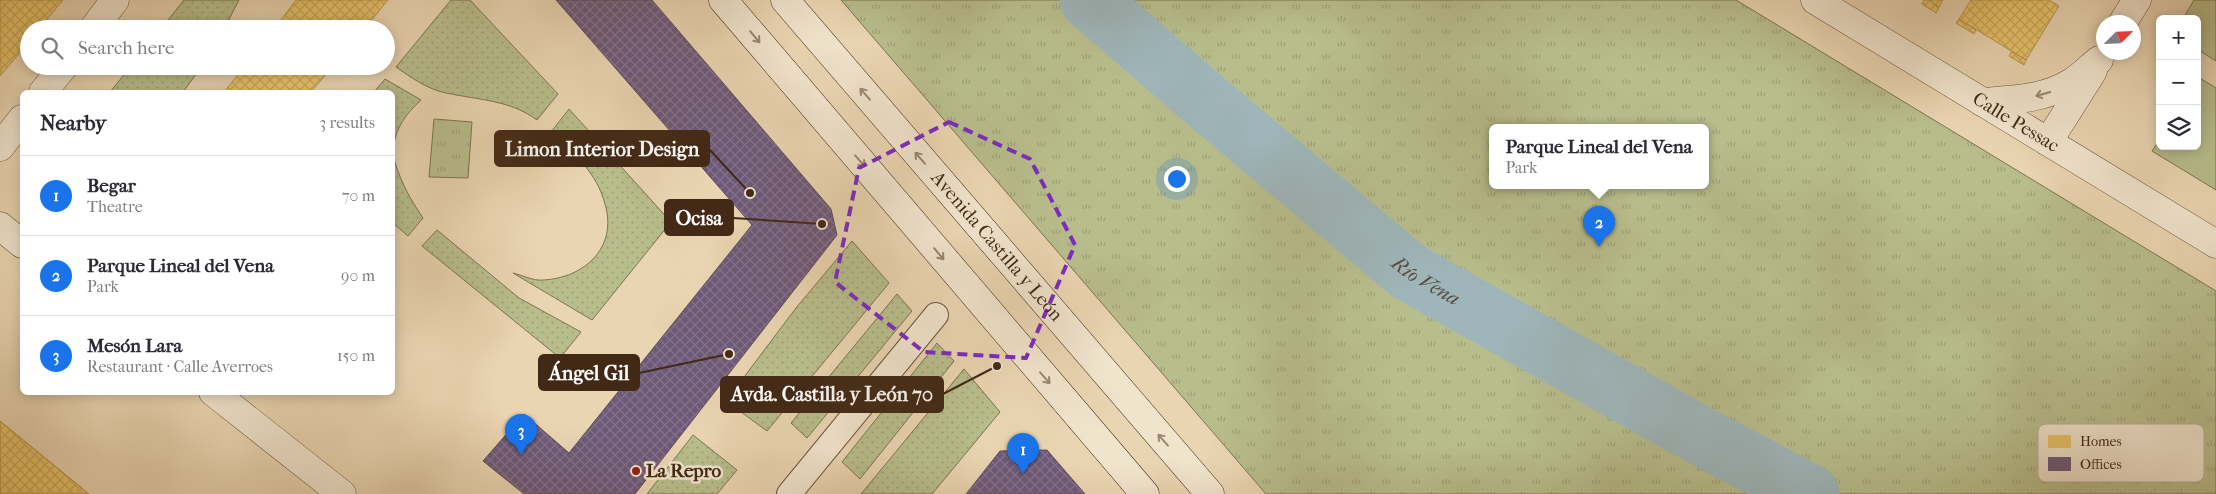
<!DOCTYPE html>
<html lang="en">
<head>
<meta charset="utf-8">
<style>
  body { margin:0; font-family:"IM FELL French Canon",serif; background:#f2f2f3; color:#2b2b33 }
  .controls { position:absolute; right:15px; top:15px; display:grid; overflow:hidden; border-radius:8px; box-shadow:0 2px 12px #0003 }
  .controls button { width:45px; height:45px; display:grid; place-items:center; padding:0; border:0; border-bottom:1px solid #e1e1e2; background:#fff; color:#2b2b33; font:25px sans-serif }
  .compass { position:absolute; left:2096px; top:15px; width:45px; height:45px; border-radius:50%; background:#fff; box-shadow:0 2px 12px #0003; rotate:66deg }
  .you { position:absolute; left:1176px; top:178px; width:18px; height:18px; margin:-12px; border:4px solid #fff; border-radius:50%; background:#1a73e8; box-shadow:0 0 0 8px #1a73e833 }
  .badge { display:grid; place-items:center; width:32px; height:32px; border-radius:50%; background:#1a73e8; color:#fff; font-size:16px; font-weight:700 }
  .pin { position:absolute; translate:-50% -41px; filter:drop-shadow(0 1px 2px #0008) }
  .pin::after { content:''; position:absolute; top:26px; width:18px; height:15px; background:inherit; clip-path:polygon(0 0,100% 0,50% 100%) }
  .popup { position:absolute; left:1489px; top:124px; width:220px; height:65px; box-sizing:border-box; display:grid; place-content:center; border-radius:8px; background:#fff; filter:drop-shadow(0 1px 4px #0005); font-size:16px; white-space:nowrap; color:#7c7c81 }
  .popup b { font-size:19px; color:#2b2b33 }
  .popup::after { content:''; position:absolute; left:50%; top:100%; margin-left:-10px; border:10px solid transparent; border-top-color:#fff }
  .list { margin:0; padding:0; list-style:none }
  h2 { display:flex; justify-content:space-between; align-items:center; height:65px; margin:0; padding:0 20px; font-size:21px }
  h2 small { font-size:16px; font-weight:400; color:#7c7c81 }
  .list li { display:grid; grid-template-columns:32px 1fr auto; gap:15px; align-items:center; box-sizing:border-box; height:80px; padding:0 20px; border-top:1px solid #e1e1e2 }
  .list b { display:block; font-size:19px; white-space:nowrap }
  .list p { margin:0; font-size:16px; white-space:nowrap; color:#7c7c81 }
  .list em { font-size:16px; font-style:normal; color:#7c7c81 }
  .icon { flex:none; width:28px; height:28px; fill:none; stroke:currentColor; stroke-width:2; stroke-linecap:round; stroke-linejoin:round }
  .map { position:relative; flex:none; width:2216px; height:494px; overflow:hidden }
  .search { position:absolute; background:#fff; box-shadow:0 2px 12px #0003; left:20px; top:20px; width:375px; height:55px; display:flex; align-items:center; gap:12px; box-sizing:border-box; padding:0 18px; border-radius:28px; color:#7c7c81; font-size:19px }
  .panel { position:absolute; background:#fff; box-shadow:0 2px 12px #0003; left:20px; top:90px; width:375px; height:305px; border-radius:8px }
  .map>svg:first-child { display:block }
  .grass { fill:#b8bd8c; stroke:#7d7351 }
  .park { fill:url(#park-tufts); stroke:#7d7351; fill-rule:evenodd }
  .garden { fill:url(#garden-dots); stroke:#7d7351 }
  .homes { fill:url(#homes-cross-hatch); stroke:#b79651 }
  .offices { fill:url(#offices-cross-hatch); stroke:#604b5c }
  .lines { fill:none; stroke-linecap:round; stroke-linejoin:round }
  .river { stroke:#9eb5b9; stroke-width:59 }
  .pedestrian-casing { stroke:#6c543d; stroke-width:26 }
  .minor-casing { stroke:#6c543d; stroke-width:29 }
  .secondary-casing { stroke:#422916; stroke-width:29 }
  .pedestrian { stroke:#f1e4cd; stroke-width:24 }
  .minor { stroke:#f1e4cd; stroke-width:28 }
  .secondary { stroke:#f1e4cd; stroke-width:28 }
  .oneway { stroke:#9a8672 }
  .marked { fill:none; stroke:#7b2cbf; stroke-width:4; stroke-dasharray:10 6; stroke-linejoin:round }
  .poi-dot { fill:#8f2418; stroke:#f1e4cd; stroke-width:2 }
  .labels { text-anchor:middle; dominant-baseline:central; stroke-width:5; stroke-linejoin:round; paint-order:stroke }
  .street-label { font-size:19px; fill:#422916; stroke:#f1e4cd }
  .poi-label { font-size:19px; font-weight:bold; fill:#422916; stroke:#f1e4cd; text-anchor:start }
  .water-label { font-size:20px; font-style:italic; fill:#594c3f; stroke:#f1e4cd }
  .key { fill:#f1e4cd; stroke:#bcac96; stroke-width:1 }
  .key-label { font-size:14px; fill:#422916 }
  .leader { fill:none; stroke:#422916; stroke-width:2 }
  .callout-dot { fill:#422916; stroke:#f1e4cd; stroke-width:2 }
  .callout { fill:#422916; stroke:#422916; stroke-width:2 }
  .callout-label { font-size:20px; text-anchor:middle; font-weight:bold; fill:#fff }
</style>
</head>
<body>
<div class="map">
<svg width="2216" height="494" viewBox="0 0 2216 494">
  <defs>
    <pattern id="park-tufts" width="24" height="20" patternUnits="userSpaceOnUse" patternTransform="scale(1.25)"><rect width="24" height="20" fill="#b8bd8c"/><path d="M3 7l-1-3M5 7V3M7 7l1-3M15 17l-1-3M17 17v-4M19 17l1-3" fill="none" stroke="#9fa278"/></pattern>
    <pattern id="garden-dots" width="8" height="8" patternUnits="userSpaceOnUse" patternTransform="scale(1.25)"><rect width="8" height="8" fill="#b8bd8c"/><path d="M2 2h.1M6 6h.1" fill="none" stroke="#9fa278" stroke-width="1.8" stroke-linecap="round"/></pattern>
    <pattern id="homes-cross-hatch" width="8" height="8" patternUnits="userSpaceOnUse" patternTransform="scale(1.25)"><rect width="8" height="8" fill="#e9c46a"/><path d="M0 0l8 8M0 8l8-8" fill="none" stroke="#c9a85b"/></pattern>
    <pattern id="offices-cross-hatch" width="8" height="8" patternUnits="userSpaceOnUse" patternTransform="scale(1.25)"><rect width="8" height="8" fill="#6d597a"/><path d="M0 0l8 8M0 8l8-8" fill="none" stroke="#83728a"/></pattern>
  </defs>
  <rect width="100%" height="100%" fill="#ead5b2"/>
  <filter id="stains"><feTurbulence type="fractalNoise" baseFrequency=".004" numOctaves="4"/><feColorMatrix values="0 0 0 0 .2 0 0 0 0 .09 0 0 0 0 .02 0 0 0 .5 -.17"/></filter>
  <radialGradient id="worn" r=".72"><stop offset=".6" stop-color="#630" stop-opacity="0"/><stop offset="1" stop-color="#630" stop-opacity=".3"/></radialGradient>
  <!-- grass -->
  <path class="grass" d="M2194,0H2216V61L2197,49V19H2183Z
    M2198,77L2216,88V190L2152,151L2160,139V146H2197Z"/>
  <!-- park -->
  <path class="park" d="M841,0H1736L2216,291V494H1266ZM1493,128H1705V186H1493Z
    M434,119L472,122L468,178L429,177Z"/>
  <!-- garden -->
  <path class="garden" d="M184,0H239L224,29H161Z
    M451,0H470L558,94L537,120C510,100 479,100 446,93C427,89 412,78 396,67Z
    M131,66H202L183,92H110Z
    M385,79L421,100C405,115 397,126 393,147L392,92H374Z
    M569,109L671,222L592,320L513,273C522,275 533,281 543,280C584,278 618,248 605,204C597,173 574,153 551,132Z
    M392,151C398,177 408,196 423,218L408,236L393,223Z
    M437,230L519,298L581,332L560,358L422,246Z
    M852,241L889,283L767,431L726,401L796,308Z
    M897,294L912,311L807,438L791,423Z
    M937,343L954,361L860,479L842,462Z
    M964,369L1000,412L932,494H861Z
    M693,435L737,470L717,494H647Z"/>
  <!-- homes -->
  <path class="homes" d="M0,0H63L39,29H29V42L0,76Z
    M296,0H388L364,29H274Z
    M1924,0H1929L1939,7L1936,13L1922,4Z
    M1929,0H1943L1939,7Z
    M1971,0H2049L2059,6L2026,60L1959,19Z
    M1959,19L1976,30L1974,34L1956,23Z
    M2012,51L2026,60L2024,65L2009,56Z
    M245,66H333L311,92H224Z
    M0,421L89,494H0Z
    M0,421L89,494H0Z"/>
  <!-- offices -->
  <path class="offices" d="M556,0H652L831,209L837,235L635,494H524L483,461L524,414L569,453L752,225Z
    M1047,450L1085,494H966L1000,451Z"/>
  <g class="lines">
    <!-- river -->
    <path class="river" id="s1" d="M1089,0L1201,97L1409,272L1701,436L1810,494"/>
    <!-- pedestrian casing -->
    <g class="pedestrian-casing">
      <path id="pedestrian" d="M789,494L936,315"/>
    </g>
    <!-- minor casing -->
    <g class="minor-casing">
      <g id="minor">
        <path id="s2" d="M1815,0L2216,244"/>
        <path d="M2123,22L2137,0"/>
        <path d="M93,29L115,0"/>
        <path d="M43,92L64,66"/>
        <path d="M1982,102C2013,100 2045,99 2072,82C2082,76 2090,67 2099,60"/>
        <path d="M2048,142L2093,71"/>
        <path d="M0,147L22,119"/>
        <path d="M0,226L22,244"/>
        <path d="M213,392L342,494"/>
      </g>
    </g>
    <!-- secondary casing -->
    <g class="secondary-casing">
      <g id="secondary">
        <path d="M723,0L1145,494"/>
        <path id="s3" d="M785,0L1210,494"/>
      </g>
    </g>
    <!-- pedestrian -->
    <use href="#pedestrian" class="pedestrian"/>
    <!-- minor -->
    <use href="#minor" class="minor"/>
    <!-- secondary -->
    <use href="#secondary" class="secondary"/>
  </g>
  <!-- one-way arrows -->
  <defs><path id="oneway-shaft" d="M-6 0H5M1.5-3L5.5 0L1.5 3" fill="none" stroke-width="1.6" stroke-linecap="round" stroke-linejoin="round" transform="scale(1.25)"/></defs>
  <g class="oneway">
    <use href="#oneway-shaft" transform="translate(755 37) rotate(50)"/>
    <use href="#oneway-shaft" transform="translate(865 94) rotate(-131)"/>
    <use href="#oneway-shaft" transform="translate(2043 94) rotate(164)"/>
    <use href="#oneway-shaft" transform="translate(920 158) rotate(-131)"/>
    <use href="#oneway-shaft" transform="translate(860 161) rotate(49)"/>
    <use href="#oneway-shaft" transform="translate(939 254) rotate(50)"/>
    <use href="#oneway-shaft" transform="translate(1045 378) rotate(49)"/>
    <use href="#oneway-shaft" transform="translate(1163 440) rotate(-131)"/>
  </g>
  <!-- marked area -->
  <path class="marked" d="M949,122L1030,159L1075,245L1026,358L924,352L835,282L859,168Z"/>
  <!-- markers -->
  <circle class="poi-dot" cx="636" cy="471" r="5"/>
  <g class="labels">
    <!-- street labels -->
    <g class="street-label">
      <text stroke="none"><textPath href="#s2" startOffset="235">Calle Pessac</textPath></text>
      <text stroke="none"><textPath href="#s3" startOffset="325">Avenida Castilla y León</textPath></text>
    </g>
    <!-- poi labels -->
    <g class="poi-label">
      <text x="646" y="471">La Repro</text>
    </g>
    <!-- water labels -->
    <g class="water-label">
      <text stroke="none"><textPath href="#s1" startOffset="439">Río Vena</textPath></text>
    </g>
  </g>
  <!-- legend -->
  <rect x="2038" y="424" width="166" height="58" rx="8" class="key"/>
  <rect x="2048" y="435" width="23" height="13" fill="#e9c46a"/>
  <rect x="2048" y="457" width="23" height="14" fill="#6d597a"/>
  <g class="key-label">
    <text x="2080" y="446">Homes</text>
    <text x="2080" y="469">Offices</text>
  </g>
  <!-- callouts -->
  <path class="leader" d="M750 193L709 149M822 224L733 218M729 354L639 373M997 366L943 394"/>
  <g class="callout-dot">
    <circle cx="750" cy="193" r="5"/>
    <circle cx="822" cy="224" r="5"/>
    <circle cx="729" cy="354" r="5"/>
    <circle cx="997" cy="366" r="5"/>
  </g>
  <g class="callout">
    <rect x="495" y="131" width="214" height="35" rx="5"/>
    <rect x="665" y="200" width="68" height="35" rx="5"/>
    <rect x="539" y="355" width="100" height="35" rx="5"/>
    <rect x="721" y="377" width="222" height="35" rx="5"/>
  </g>
  <g class="callout-label">
    <text x="602" y="156">Limon Interior Design</text>
    <text x="699" y="225">Ocisa</text>
    <text x="589" y="380">Ángel Gil</text>
    <text x="832" y="401">Avda. Castilla y León 70</text>
  </g>
  <rect width="100%" height="100%" filter="url(#stains)"/>
  <rect width="100%" height="100%" fill="url(#worn)"/>
</svg>
<div class="controls">
<button>+</button>
<button>−</button>
<button><svg class="icon" aria-label="layers" viewBox="0 0 24 24"><path d="M12 4l9 5-9 5-9-5zM3 14l9 5 9-5"/></svg></button>
</div>
<svg class="compass" viewBox="-18 -18 36 36"><path d="M0-13l5 13h-10z" fill="#e53935"/><path d="M0 13l5-13h-10z" fill="#7c7c81"/></svg>
<div class="you"></div>
<div class="pin badge" style="left:1023px;top:474px">1</div>
<div class="pin badge" style="left:1599px;top:247px">2</div>
<div class="popup"><b>Parque Lineal del Vena</b>Park</div>
<div class="pin badge" style="left:521px;top:455px">3</div>
<div class="search"><svg class="icon" aria-label="search" viewBox="0 0 24 24"><circle cx="10" cy="10" r="6"/><path d="M15 15l6 6"/></svg>Search here</div>
<section class="panel">
<h2>Nearby<small>3 results</small></h2>
<ul class="list">
<li><span class="badge">1</span><div><b>Begar</b><p>Theatre</p></div><em>70 m</em></li>
<li><span class="badge">2</span><div><b>Parque Lineal del Vena</b><p>Park</p></div><em>90 m</em></li>
<li><span class="badge">3</span><div><b>Mesón Lara</b><p>Restaurant · Calle Averroes</p></div><em>150 m</em></li>
</ul>
</section>
</div>
</body>
</html>
